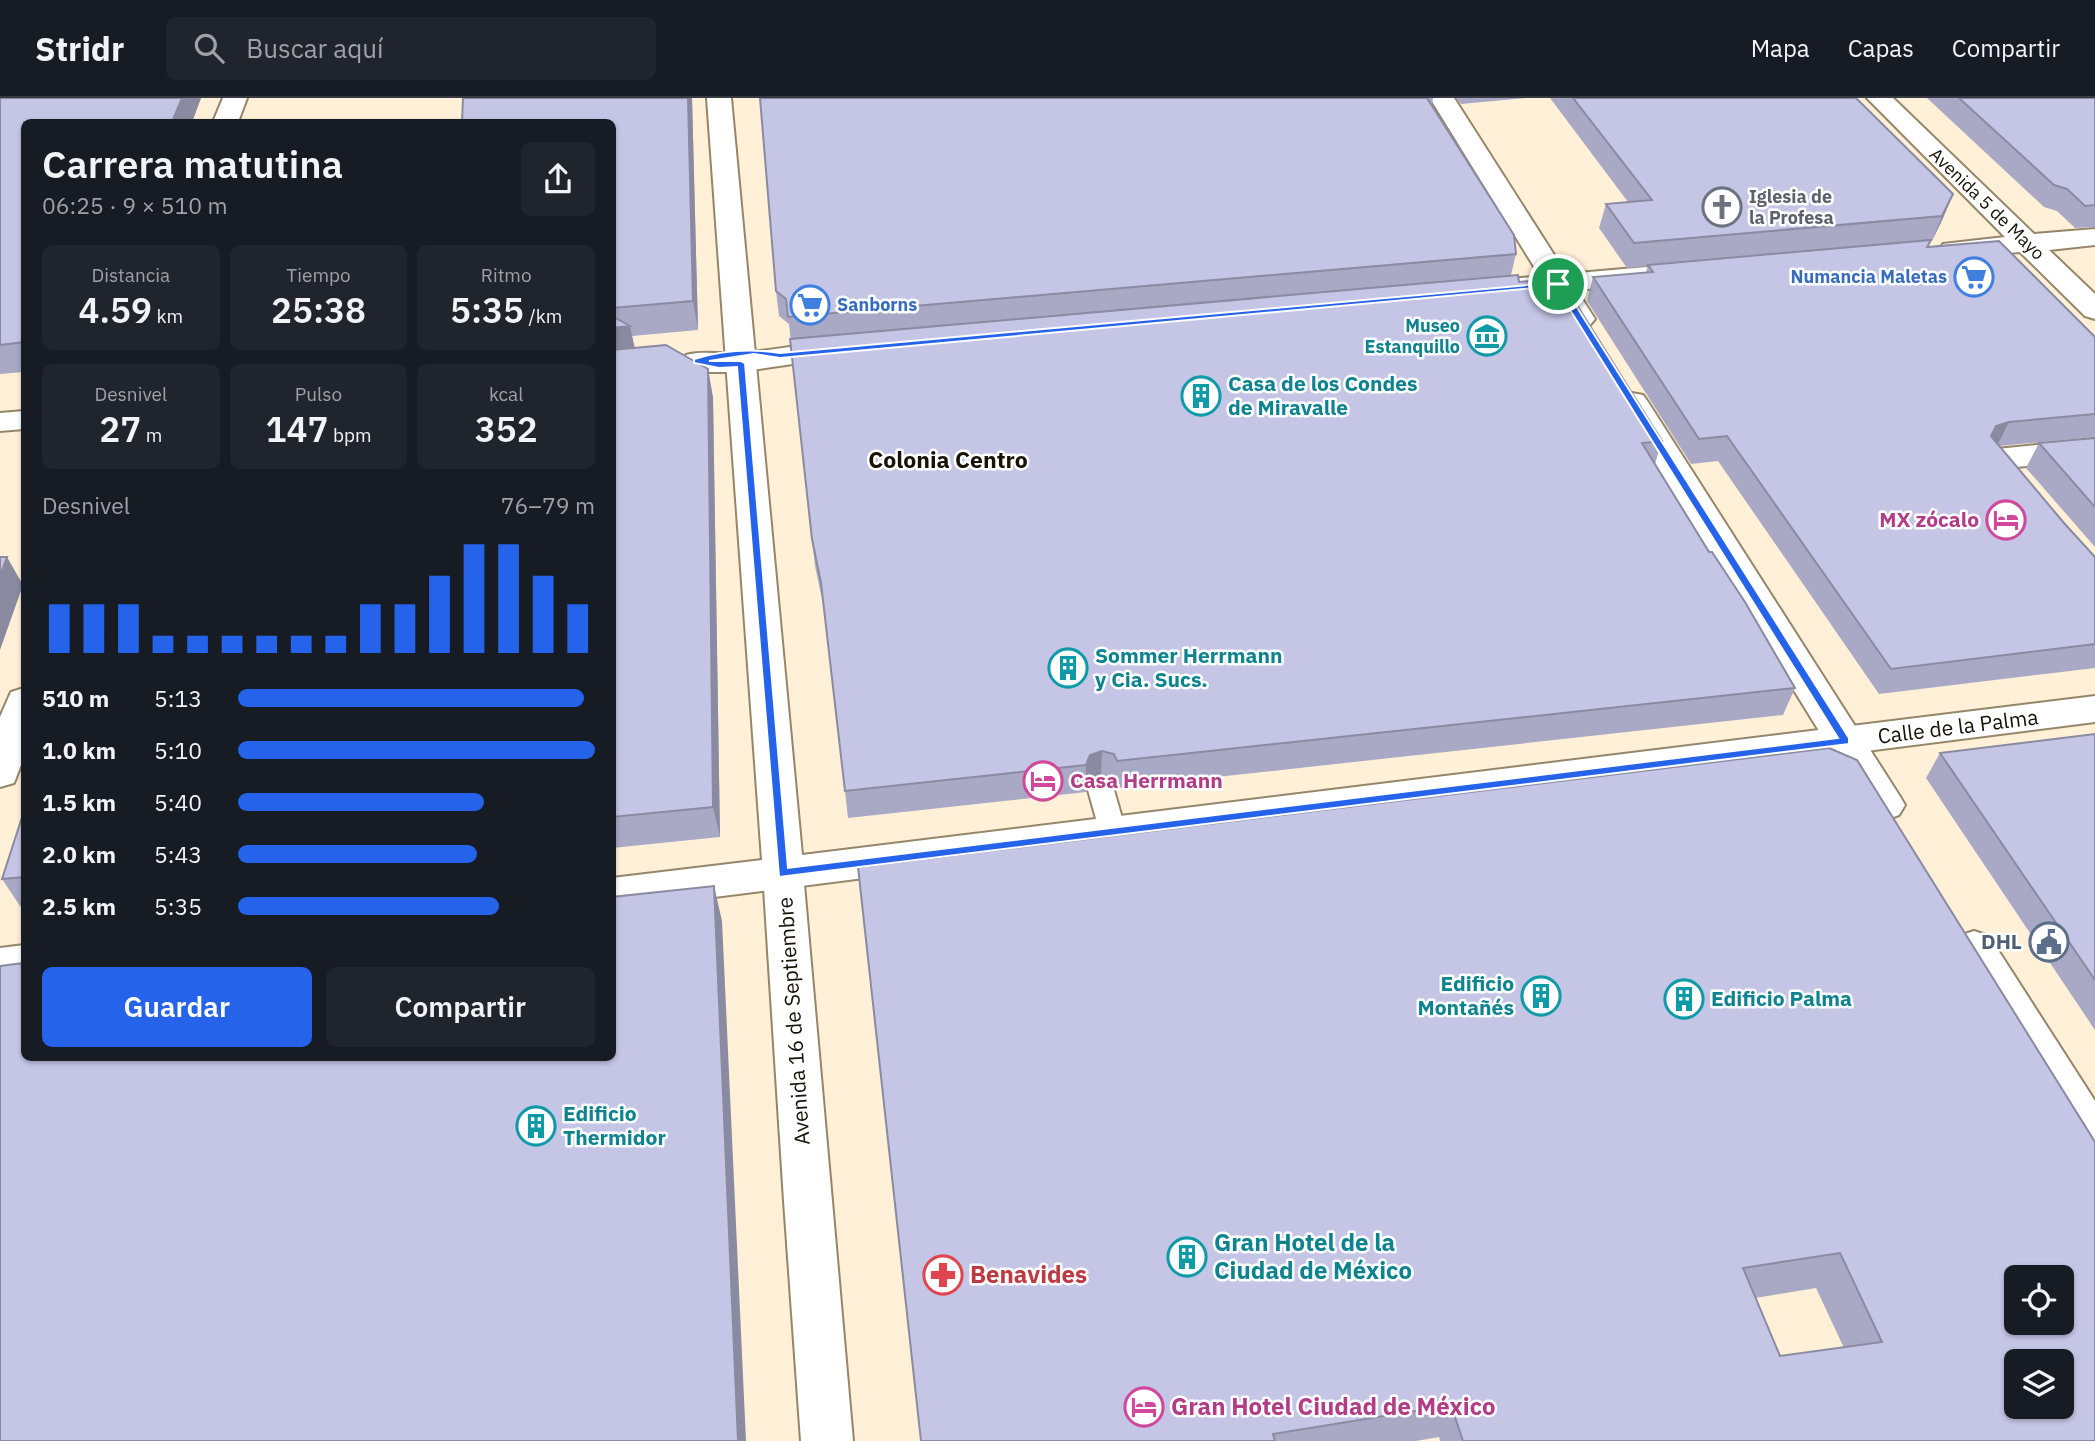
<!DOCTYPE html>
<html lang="es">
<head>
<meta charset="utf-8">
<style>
	body { margin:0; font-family:"IBM Plex Sans",sans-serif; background:#20242c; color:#f1f3f6; height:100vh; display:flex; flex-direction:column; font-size:26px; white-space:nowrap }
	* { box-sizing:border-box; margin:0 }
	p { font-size:23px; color:#9ea1a6 }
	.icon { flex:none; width:38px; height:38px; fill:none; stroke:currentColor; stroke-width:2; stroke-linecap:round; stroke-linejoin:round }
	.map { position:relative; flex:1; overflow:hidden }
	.side { position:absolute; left:21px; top:21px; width:595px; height:942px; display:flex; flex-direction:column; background:#171b24; border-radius:10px; box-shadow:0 2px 5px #0004 }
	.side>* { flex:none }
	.controls { position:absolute; left:2004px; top:1167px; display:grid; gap:14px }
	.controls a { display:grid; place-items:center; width:70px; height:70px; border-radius:10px; background:#171b24; box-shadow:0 2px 5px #0004; font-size:35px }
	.pin { position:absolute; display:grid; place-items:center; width:60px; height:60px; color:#fff; margin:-30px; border:4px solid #fff; border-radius:50%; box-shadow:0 2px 7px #0007 }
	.round { display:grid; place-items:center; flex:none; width:74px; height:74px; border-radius:10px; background:#20242c }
	.overview { display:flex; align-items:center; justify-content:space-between; height:119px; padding:0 21px }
	h1 { font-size:38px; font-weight:600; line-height:52px }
	.stats { display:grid; grid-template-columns:repeat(3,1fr); gap:10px; height:119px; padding:7px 21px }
	.stats div { display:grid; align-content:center; border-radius:10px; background:#20242c; text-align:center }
	.stats b { font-size:35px; font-weight:600 }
	.stats small { font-size:19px; font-weight:400 }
	.stats p { font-size:19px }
	.chart { height:196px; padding:14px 21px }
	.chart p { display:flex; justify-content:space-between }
	.chart svg { width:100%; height:126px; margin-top:7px; stroke:#2563eb; stroke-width:6 }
	.button { display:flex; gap:14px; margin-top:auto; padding:14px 21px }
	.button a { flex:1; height:80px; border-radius:10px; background:#2563eb; color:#fff; font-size:28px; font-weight:600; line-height:80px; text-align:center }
	.button a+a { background:#20242c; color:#f1f3f6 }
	ul { padding:0 21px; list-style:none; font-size:23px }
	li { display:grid; grid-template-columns:112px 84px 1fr; align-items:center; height:52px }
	li i { height:18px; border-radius:9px; background:#2563eb }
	header { display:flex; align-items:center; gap:42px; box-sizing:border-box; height:98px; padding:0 35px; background:#171b24; border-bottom:2px solid #363941 }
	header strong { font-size:33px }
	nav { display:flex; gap:38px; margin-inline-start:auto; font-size:24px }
	.search { width:490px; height:63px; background:#20242c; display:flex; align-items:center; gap:18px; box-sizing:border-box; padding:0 24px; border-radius:10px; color:#9ea1a6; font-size:26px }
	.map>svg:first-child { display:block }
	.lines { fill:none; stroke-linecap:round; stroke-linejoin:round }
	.service-casing { stroke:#968669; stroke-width:4 }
	.pedestrian-casing { stroke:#968669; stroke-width:4 }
	.minor-casing { stroke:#968669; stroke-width:4 }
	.tertiary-casing { stroke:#968669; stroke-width:4 }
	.service { fill:#fff; fill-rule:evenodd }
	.pedestrian { fill:#fff; fill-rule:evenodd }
	.minor { fill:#fff; fill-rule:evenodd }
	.tertiary { fill:#fff; fill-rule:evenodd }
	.wall { fill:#a9a9c6; fill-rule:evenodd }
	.shaded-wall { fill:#8a8aa1 }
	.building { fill:#c5c5e6; stroke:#8a8aa1; stroke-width:2; fill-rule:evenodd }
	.route { fill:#2563eb; stroke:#fff; stroke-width:2; fill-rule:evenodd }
	.labels { text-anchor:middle; stroke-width:5; stroke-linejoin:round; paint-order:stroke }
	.far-worship-label { font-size:18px; font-weight:bold; fill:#5b616d; stroke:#fff; text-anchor:start }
	.far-street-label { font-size:18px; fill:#171106; stroke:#fff }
	.far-shop-label { font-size:18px; font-weight:bold; fill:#366cbe; stroke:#fff; text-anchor:end }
	.far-culture-label { font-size:18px; font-weight:bold; fill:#0d838f; stroke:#fff; text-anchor:end }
	.culture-label { font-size:21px; font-weight:bold; fill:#0d838f; stroke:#fff; text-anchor:start }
	.hotel-label { font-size:21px; font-weight:bold; fill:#b23c85; stroke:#fff; text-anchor:end }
	.street-label { font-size:21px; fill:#171106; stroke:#fff }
	.service-label { font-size:21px; font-weight:bold; fill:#4e5e75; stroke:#fff; text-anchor:end }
	.neighbourhood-label { font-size:23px; font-weight:bold; fill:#171106; stroke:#fff }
	.near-culture-label { font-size:24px; font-weight:bold; fill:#0d838f; stroke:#fff; text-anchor:start }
	.near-health-label { font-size:24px; font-weight:bold; fill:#be3a42; stroke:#fff; text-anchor:start }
	.near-hotel-label { font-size:24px; font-weight:bold; fill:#b23c85; stroke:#fff; text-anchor:start }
</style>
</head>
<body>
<header>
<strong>Stridr</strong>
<div class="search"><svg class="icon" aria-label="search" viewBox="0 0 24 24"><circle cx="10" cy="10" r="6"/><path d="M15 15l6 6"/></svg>Buscar aquí</div>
<nav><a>Mapa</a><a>Capas</a><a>Compartir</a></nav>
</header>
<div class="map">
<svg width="2095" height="1343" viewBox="0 0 2095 1343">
	<rect width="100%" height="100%" fill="#fff0d7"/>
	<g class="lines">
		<g class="service-casing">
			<path id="service" d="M1102,682L1112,685L1126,734L1122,742L1112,745L1102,742L1088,692L1092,685Z"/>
		</g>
		<g class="pedestrian-casing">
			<path id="pedestrian" d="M1430,0H1454L1595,221L1590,227L1580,230L1570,227Z
				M1632,295L1643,297L1648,304L1899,697L1905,707L1899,717L1885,722L1871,717L1616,304L1621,297Z
				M783,759L797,764L803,775L832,1103L825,1118L808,1124L791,1118L784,1103L763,775L769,764Z
				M1974,833L1989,838L2095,1003V1063L2079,1057L1959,862L1953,850L1959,838Z"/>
		</g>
		<g class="minor-casing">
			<path id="minor" d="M223,0H247L238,24H213Z
				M707,0H731L802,757L2095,598V624L612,812V780L762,762Z
				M2095,341V361L1997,371L1986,368L1981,361L1986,354L1997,351Z
				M24,590V659L14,685L0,689V619L11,594Z
				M24,847V881L0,884V850Z
				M808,1082L825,1088L832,1103L853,1343H801L784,1103L791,1088Z"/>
		</g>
		<g class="tertiary-casing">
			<path id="tertiary" d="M1867,0H1893L2034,136L2095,131V147L2049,152L2095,196V221L2085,218L2020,154L1953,160L1943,158L1939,152L1943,146L2005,139Z
				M1646,169L1656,172L1660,178L1656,184L1510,199L1500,196L1496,190L1500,184L1510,181Z
				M844,242L855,245L859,251L855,257L738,274H708L686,269L682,263L686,257C704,252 722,257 741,255C775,252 809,245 844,242Z
				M24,313V331L0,333V315Z"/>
		</g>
		<use href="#service" class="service"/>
		<use href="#pedestrian" class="pedestrian"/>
		<use href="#minor" class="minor"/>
		<use href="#tertiary" class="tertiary"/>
	</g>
	<path class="wall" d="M0,0H201L192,24H24V274L0,276Z
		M463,0H692L698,232L632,238L635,250L708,271L713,300L720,739L612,750V24Z
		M760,0H1433L1432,8L1516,156L1511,177L1519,184L1662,343L1655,366L1795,590L1783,617L1116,690L1113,682L1101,679L1090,684L1086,694L848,720L824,510L815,468L812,441L789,226L779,218L776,193Z
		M1456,0H1526L1461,6Z
		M1550,0H1856L1953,96L1943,120L1932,143H1930L1928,149L2095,239V339L1999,348L2064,425L2095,459V570L1879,596L1718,363L1691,366L1587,203L1593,179L1646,174L1648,168L1627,170L1599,130L1606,106L1628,104Z
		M1927,0H2095V129L2075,130L2057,113L2044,109Z
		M2095,340V449L2026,370L2039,345Z
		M2095,636V932L1926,680L1940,655Z
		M1829,650L2095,1343H1440L1439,1339L1416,1343H921ZM1816,1190L1844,1250L1780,1258L1755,1200Z
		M24,713V810L22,811L2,781Z"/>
	<path class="shaded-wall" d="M182,0H201L192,24H172Z
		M688,0H692L698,232L693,203Z
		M1953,96L1943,120L1932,143L1942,118Z
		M630,228L636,257L612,260V230Z
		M708,271L713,300L720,739L713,709Z
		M2009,324L1997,348L1984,352L1996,328Z
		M7,459L23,487L0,552V478Z
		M1102,653L1101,679L1090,684L1086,694V667L1090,657Z
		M714,788L722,823L746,1343H738Z"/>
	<path class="building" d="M0,0H182L172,24H24V244L0,247Z
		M463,0H688L693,203L612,210V24H462Z
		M760,0H1427L1514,137L1516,156L788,219L786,201L776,193Z
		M1573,0H1856L1953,96L1942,118L1634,145L1606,106L1652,102Z
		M1959,0H2095V107L2085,108L2067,91L2054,87Z
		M1931,142L1927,149L1999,143L2095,239V316L2009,324L1996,328L1991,338L2064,425L2095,459V546L1891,571L1727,338L1699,341L1593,179L1653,174L1648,167Z
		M1518,177L1519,184L1560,180L1662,343L1642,345L1709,454H1712L1745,504L1795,590L1117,663L1114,656L1102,653L1090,657L1086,667L845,693L821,485L812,441L790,241Z
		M612,218L630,228L612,230Z
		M666,247L708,271L713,709L612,719V252Z
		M2095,340V409L2039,345Z
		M0,459H7L0,478Z
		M2095,636V882L1940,655Z
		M1829,650L1857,662L2095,1044V1343H1463L1451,1307L1273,1336L1275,1343H921L858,769ZM1840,1155L1882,1244L1780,1258L1743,1170ZM2016,1180H2062V1225H2016ZM2016,1264H2062V1309H2016Z
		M24,713V779L2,781Z
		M714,788L738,1343H0V868L24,865V959H612V799Z"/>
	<path class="route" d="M1561,184L1849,640V646L779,779L737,269L719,270L694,265V261C723,252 749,250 780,255ZM1555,188L1838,640L788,770L745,265L741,263H709L754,256L780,260Z"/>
	<defs>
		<g id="church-ring" transform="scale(2.0125)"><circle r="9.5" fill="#fff" stroke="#6b7280" stroke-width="1.5"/><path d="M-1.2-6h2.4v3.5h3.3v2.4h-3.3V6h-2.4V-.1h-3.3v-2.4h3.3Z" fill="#6b7280"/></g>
		<g id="supermarket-ring" transform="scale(2.0125)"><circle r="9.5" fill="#fff" stroke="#3f7fe0" stroke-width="1.5"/><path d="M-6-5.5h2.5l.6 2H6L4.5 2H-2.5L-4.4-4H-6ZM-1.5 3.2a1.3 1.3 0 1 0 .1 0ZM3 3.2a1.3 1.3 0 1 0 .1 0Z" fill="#3f7fe0"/></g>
		<g id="museum-ring" transform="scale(2.0125)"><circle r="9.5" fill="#fff" stroke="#0f9aa8" stroke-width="1.5"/><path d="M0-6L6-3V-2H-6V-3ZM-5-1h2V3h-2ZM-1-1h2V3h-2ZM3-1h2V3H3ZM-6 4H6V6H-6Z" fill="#0f9aa8"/></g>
		<g id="building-ring" transform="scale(2.0125)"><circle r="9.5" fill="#fff" stroke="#0f9aa8" stroke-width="1.5"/><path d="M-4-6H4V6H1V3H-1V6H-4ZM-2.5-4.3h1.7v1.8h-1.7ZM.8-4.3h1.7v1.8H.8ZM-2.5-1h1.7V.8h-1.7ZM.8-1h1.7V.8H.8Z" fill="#0f9aa8"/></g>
		<g id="hotel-ring" transform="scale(2.0125)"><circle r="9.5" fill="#fff" stroke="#d1479c" stroke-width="1.5"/><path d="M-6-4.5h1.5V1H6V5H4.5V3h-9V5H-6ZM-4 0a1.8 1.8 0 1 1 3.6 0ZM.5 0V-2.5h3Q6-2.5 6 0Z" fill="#d1479c"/></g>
		<g id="civic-ring" transform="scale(2.0125)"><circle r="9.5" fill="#fff" stroke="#5c6f8a" stroke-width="1.5"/><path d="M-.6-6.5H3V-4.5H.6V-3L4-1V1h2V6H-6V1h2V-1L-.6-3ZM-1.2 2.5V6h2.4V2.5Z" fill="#5c6f8a"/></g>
		<g id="pharmacy-ring" transform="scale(2.0125)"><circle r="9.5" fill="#fff" stroke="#e0444e" stroke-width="1.5"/><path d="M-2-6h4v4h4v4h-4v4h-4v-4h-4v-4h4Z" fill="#e0444e"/></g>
	</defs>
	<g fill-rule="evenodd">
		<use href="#church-ring" x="1722" y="109"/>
		<use href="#supermarket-ring" x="1974" y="179"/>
		<use href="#supermarket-ring" x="810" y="207"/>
		<use href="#museum-ring" x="1487" y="238"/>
		<use href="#building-ring" x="1201" y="298"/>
		<use href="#hotel-ring" x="2006" y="422"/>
		<use href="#building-ring" x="1068" y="570"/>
		<use href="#hotel-ring" x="1043" y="683"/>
		<use href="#civic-ring" x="2049" y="844"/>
		<use href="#building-ring" x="1541" y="898"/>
		<use href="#building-ring" x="1684" y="901"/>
		<use href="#building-ring" x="536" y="1028"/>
		<use href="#building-ring" x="1187" y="1159"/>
		<use href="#pharmacy-ring" x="943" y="1177"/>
		<use href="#hotel-ring" x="1144" y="1309"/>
	</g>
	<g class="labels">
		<g class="far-worship-label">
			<text x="1749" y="105">Iglesia de<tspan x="1749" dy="21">la Profesa</tspan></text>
		</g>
		<g class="far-street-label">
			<text transform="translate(1987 106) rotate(44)" y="6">Avenida 5 de Mayo</text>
		</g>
		<g class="far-shop-label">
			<text x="1947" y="185">Numancia Maletas</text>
			<text x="837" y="213" text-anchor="start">Sanborns</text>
		</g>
		<g class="far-culture-label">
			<text x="1460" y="234">Museo<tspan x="1460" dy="21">Estanquillo</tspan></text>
		</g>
		<g class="culture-label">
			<text x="1228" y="293">Casa de los Condes<tspan x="1228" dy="24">de Miravalle</tspan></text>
			<text x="1095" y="565">Sommer Herrmann<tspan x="1095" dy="24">y Cia. Sucs.</tspan></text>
			<text x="1514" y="893" text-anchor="end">Edificio<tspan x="1514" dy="24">Montañés</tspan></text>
			<text x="1711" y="908">Edificio Palma</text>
			<text x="563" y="1023">Edificio<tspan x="563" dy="24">Thermidor</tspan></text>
		</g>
		<g class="hotel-label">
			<text x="1979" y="429">MX zócalo</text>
			<text x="1070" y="690" text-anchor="start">Casa Herrmann</text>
		</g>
		<g class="street-label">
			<text transform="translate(1958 629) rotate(-7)" y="7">Calle de la Palma</text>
			<text transform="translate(794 923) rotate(-94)" y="7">Avenida 16 de Septiembre</text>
		</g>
		<g class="service-label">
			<text x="2022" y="851">DHL</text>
		</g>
		<g class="neighbourhood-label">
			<text x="948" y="370">Colonia Centro</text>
		</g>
		<g class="near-culture-label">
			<text x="1214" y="1153">Gran Hotel de la<tspan x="1214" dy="28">Ciudad de México</tspan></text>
		</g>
		<g class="near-health-label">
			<text x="970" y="1185">Benavides</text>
		</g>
		<g class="near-hotel-label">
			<text x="1171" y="1317">Gran Hotel Ciudad de México</text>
		</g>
	</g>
</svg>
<div class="controls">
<a><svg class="icon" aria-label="locate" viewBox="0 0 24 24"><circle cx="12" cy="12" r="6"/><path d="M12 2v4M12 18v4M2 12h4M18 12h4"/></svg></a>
<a><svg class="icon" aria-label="layers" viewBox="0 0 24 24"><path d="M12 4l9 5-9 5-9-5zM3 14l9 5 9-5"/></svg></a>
</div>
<div class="pin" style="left:1558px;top:186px;background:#1e9e55"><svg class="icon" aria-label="arrive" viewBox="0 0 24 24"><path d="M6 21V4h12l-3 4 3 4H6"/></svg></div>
<section class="side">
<div class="overview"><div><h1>Carrera matutina</h1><p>06:25 · 9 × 510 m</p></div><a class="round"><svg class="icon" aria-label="share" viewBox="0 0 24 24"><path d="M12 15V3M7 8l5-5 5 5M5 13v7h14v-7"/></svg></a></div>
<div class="stats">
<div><p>Distancia</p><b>4.59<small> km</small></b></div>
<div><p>Tiempo</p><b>25:38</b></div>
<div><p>Ritmo</p><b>5:35<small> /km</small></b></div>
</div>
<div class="stats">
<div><p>Desnivel</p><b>27<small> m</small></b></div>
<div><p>Pulso</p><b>147<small> bpm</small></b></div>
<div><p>kcal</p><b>352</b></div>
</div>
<div class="chart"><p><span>Desnivel</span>76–79 m</p>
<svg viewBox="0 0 160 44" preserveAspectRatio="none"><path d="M5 44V27M15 44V27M25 44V27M35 44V38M45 44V38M55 44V38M65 44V38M75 44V38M85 44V38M95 44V27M105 44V27M115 44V17M125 44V6M135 44V6M145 44V17M155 44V27"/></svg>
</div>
<ul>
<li><b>510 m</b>5:13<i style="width:97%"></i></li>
<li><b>1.0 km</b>5:10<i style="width:100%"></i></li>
<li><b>1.5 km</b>5:40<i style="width:69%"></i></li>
<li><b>2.0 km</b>5:43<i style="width:67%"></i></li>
<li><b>2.5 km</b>5:35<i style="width:73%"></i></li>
</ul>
<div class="button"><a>Guardar</a><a>Compartir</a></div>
</section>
</div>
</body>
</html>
